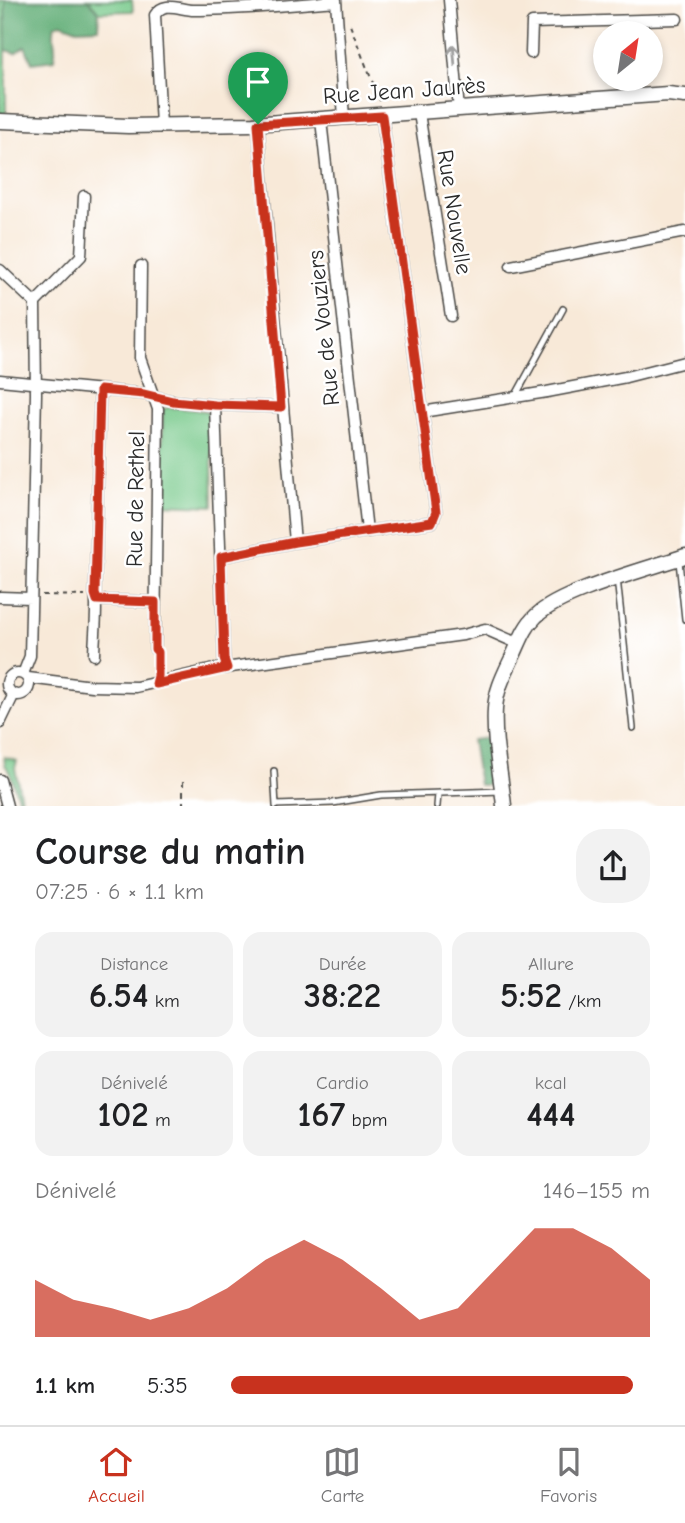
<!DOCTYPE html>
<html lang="fr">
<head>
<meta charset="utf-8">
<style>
	body { margin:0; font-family:"Comic Neue",sans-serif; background:#f2f2f2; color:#202124; height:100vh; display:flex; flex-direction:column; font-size:26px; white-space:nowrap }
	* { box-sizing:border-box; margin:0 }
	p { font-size:23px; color:#757577 }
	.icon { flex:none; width:38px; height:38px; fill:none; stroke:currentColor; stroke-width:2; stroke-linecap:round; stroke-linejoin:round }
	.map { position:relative; height:806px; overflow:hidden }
	.side { display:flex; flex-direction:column; background:#fff; flex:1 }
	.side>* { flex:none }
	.needle { width:46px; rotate:30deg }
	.buttons { position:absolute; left:593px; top:21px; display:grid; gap:14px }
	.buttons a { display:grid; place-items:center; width:70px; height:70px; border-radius:50%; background:#fff; box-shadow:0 4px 10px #0003; font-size:35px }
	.pin { position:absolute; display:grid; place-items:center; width:60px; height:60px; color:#fff; margin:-72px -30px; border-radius:50% 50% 50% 0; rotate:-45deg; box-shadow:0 0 7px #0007 }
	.pin .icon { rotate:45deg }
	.round { display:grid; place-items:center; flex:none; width:74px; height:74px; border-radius:28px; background:#f2f2f2 }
	.overview { display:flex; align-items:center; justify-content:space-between; height:119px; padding:0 35px }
	h1 { font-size:38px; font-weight:700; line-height:52px }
	.metrics { display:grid; grid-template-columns:repeat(3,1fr); gap:10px; height:119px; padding:7px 35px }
	.metrics div { display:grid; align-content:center; border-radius:18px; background:#f2f2f2; text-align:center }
	.metrics b { font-size:35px; font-weight:700 }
	.metrics small { font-size:19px; font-weight:400 }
	.metrics p { font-size:19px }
	.chart { height:196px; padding:14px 35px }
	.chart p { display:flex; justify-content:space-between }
	.chart svg { width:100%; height:126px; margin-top:7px; fill:#c8321e; opacity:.7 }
	ul { padding:0 35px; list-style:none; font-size:23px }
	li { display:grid; grid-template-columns:112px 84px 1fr; align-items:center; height:52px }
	li i { height:18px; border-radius:9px; background:#c8321e }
	.tabs { display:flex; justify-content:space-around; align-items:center; height:98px; border-top:2px solid #e0e0e0; background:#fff; font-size:19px; color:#757577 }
	.tabs a { display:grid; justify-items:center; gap:4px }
	.tabs .current { color:#c8321e }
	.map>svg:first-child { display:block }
	.green { fill:#77c98a; stroke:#517a5a; stroke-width:2 }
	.forest { fill:#61ad76; stroke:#466c50; stroke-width:2 }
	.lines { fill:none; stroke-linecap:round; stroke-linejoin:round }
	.service-casing { stroke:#4a4845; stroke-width:8 }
	.minor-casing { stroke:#4a4845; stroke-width:13 }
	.tertiary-casing { stroke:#4a4845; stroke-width:17 }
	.path { stroke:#4a4845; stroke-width:2; stroke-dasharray:5 5; stroke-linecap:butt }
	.service { stroke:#fff; stroke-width:5 }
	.minor { stroke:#fff; stroke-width:10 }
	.tertiary { stroke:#fff; stroke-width:14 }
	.oneway { stroke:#a0a0a0 }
	.route-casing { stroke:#fff; stroke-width:14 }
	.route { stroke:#c8321e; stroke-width:9 }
	.labels { text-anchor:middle; stroke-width:5; stroke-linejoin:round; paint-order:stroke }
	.street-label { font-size:23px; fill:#2b2b2b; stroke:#fff }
</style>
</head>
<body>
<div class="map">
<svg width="685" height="806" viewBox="0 0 685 806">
	<rect width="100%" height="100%" fill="#fff"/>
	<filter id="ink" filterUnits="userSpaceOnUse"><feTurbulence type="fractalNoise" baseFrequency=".0143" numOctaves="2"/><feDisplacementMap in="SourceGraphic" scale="14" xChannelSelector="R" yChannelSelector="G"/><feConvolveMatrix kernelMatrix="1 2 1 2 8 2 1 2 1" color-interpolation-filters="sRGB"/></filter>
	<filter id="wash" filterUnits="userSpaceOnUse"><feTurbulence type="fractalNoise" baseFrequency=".00686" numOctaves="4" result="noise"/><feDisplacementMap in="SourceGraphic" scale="28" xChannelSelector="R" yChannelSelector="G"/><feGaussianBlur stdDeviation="1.57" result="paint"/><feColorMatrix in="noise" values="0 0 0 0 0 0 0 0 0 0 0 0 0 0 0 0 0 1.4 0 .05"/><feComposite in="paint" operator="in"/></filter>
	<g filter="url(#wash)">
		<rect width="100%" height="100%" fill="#f8e9d8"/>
		<path class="green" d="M0,0L6,1V114H0Z
			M88,0H132L133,11L99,12Z
			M168,407L206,411L211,417L213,506L161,504L163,409Z
			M4,757L17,761L15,768L22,805C14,794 13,773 5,765Z"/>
		<path class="forest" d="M5,0H88L99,12L98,28L77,29L61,23L55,25C51,39 58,47 54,60L32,63L25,46L15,53L6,50Z
			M487,738L493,777L487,785H479L472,740Z"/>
	</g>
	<g filter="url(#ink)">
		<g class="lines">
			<g class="service-casing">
				<path id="service" d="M516,395L563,309
					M679,561L685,619
					M617,578L633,728
					M274,771L276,806
					M276,805L333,803L381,795L502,791
					M437,806L438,794"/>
			</g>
			<g class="minor-casing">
				<path id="minor" d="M336,0L344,118
					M449,0L459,110
					M531,53L532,23L677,19
					M419,113L451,316
					M321,120L367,531
					M258,124L295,542
					M161,125L155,15C164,0 180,10 194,10C241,10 290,5 336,1
					M141,266L140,358L158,409L155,649
					M511,266L685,232
					M0,270L35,303
					M35,303L81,256L84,196
					M0,380L144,394L173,401L215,405L281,407
					M215,405L224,659L227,668
					M422,412L547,392L626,377L685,362
					M221,557L295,542L432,522L436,512L382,116
					M0,597L31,598
					M97,600L155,602
					M94,655C94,642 98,603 95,594L100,390
					M7 684a11 11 0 1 1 22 0a11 11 0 1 1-22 0Z
					M23,674L30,656L36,394L35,303
					M28,678L92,686L136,687L210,670L463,635L485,629L519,644
					M0,723L14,694
					M0,780L7,806"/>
			</g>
			<g class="tertiary-casing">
				<path id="tertiary" d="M0,121L128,126L253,124L612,98L668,94L685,96
					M504,806C501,774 493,741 495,709C496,690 504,675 512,658C519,644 524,627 536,616C562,591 648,569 685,556"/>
			</g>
			<path class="path" d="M350,25L380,101
				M42,595L85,596
				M158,659V671
				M183,806V777"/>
			<use href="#service" class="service"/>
			<use href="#minor" class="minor"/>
			<use href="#tertiary" class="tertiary"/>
		</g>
		<defs><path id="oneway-shaft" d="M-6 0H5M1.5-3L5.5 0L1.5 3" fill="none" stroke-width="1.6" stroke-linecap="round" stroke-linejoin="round" transform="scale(1.75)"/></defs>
		<use class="oneway" href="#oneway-shaft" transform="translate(454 55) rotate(-95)"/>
	</g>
	<g class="lines" filter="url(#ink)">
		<g class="route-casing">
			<path id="route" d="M382,116L436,512L432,522L295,542L221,557L224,659L227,668L156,684L158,676V652L155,649V602L97,600L95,594L100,390L144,394L173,401L215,405L281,407L258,124Z"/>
		</g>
		<use href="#route" class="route"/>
	</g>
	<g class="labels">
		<g class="street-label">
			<text transform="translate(404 90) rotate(-4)" y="8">Rue Jean Jaurès</text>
			<text transform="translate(455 212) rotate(81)" y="8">Rue Nouvelle</text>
			<text transform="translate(323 328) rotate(-96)" y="8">Rue de Vouziers</text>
			<text transform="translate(135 499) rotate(-89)" y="8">Rue de Rethel</text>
		</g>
	</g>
</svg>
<div class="buttons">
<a><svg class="needle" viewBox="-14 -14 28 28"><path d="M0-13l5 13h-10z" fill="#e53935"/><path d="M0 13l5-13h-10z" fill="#757577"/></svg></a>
</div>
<div class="pin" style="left:258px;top:124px;background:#1e9e55"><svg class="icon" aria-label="arrive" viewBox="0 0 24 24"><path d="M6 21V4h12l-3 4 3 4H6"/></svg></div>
</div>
<section class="side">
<div class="overview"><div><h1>Course du matin</h1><p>07:25 · 6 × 1.1 km</p></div><a class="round"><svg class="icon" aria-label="share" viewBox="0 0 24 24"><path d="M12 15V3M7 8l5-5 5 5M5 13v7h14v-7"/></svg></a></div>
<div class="metrics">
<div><p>Distance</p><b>6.54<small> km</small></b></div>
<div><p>Durée</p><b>38:22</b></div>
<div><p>Allure</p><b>5:52<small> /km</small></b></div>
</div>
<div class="metrics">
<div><p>Dénivelé</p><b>102<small> m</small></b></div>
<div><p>Cardio</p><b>167<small> bpm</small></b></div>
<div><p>kcal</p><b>444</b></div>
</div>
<div class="chart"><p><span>Dénivelé</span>146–155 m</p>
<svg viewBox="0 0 160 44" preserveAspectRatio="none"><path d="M0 44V24L10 31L20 34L30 38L40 34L50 27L60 17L70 10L80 17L90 27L100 38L110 34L120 20L130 6L140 6L150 13L160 24V44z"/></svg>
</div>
<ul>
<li><b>1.1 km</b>5:35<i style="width:96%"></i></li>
</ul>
</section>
<nav class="tabs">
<a class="current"><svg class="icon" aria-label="home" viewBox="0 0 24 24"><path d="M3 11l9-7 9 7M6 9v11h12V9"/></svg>Accueil</a>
<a><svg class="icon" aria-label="map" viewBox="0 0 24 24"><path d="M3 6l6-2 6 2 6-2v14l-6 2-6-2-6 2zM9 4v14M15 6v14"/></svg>Carte</a>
<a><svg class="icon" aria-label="saved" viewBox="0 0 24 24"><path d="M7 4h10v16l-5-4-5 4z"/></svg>Favoris</a>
</nav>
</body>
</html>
